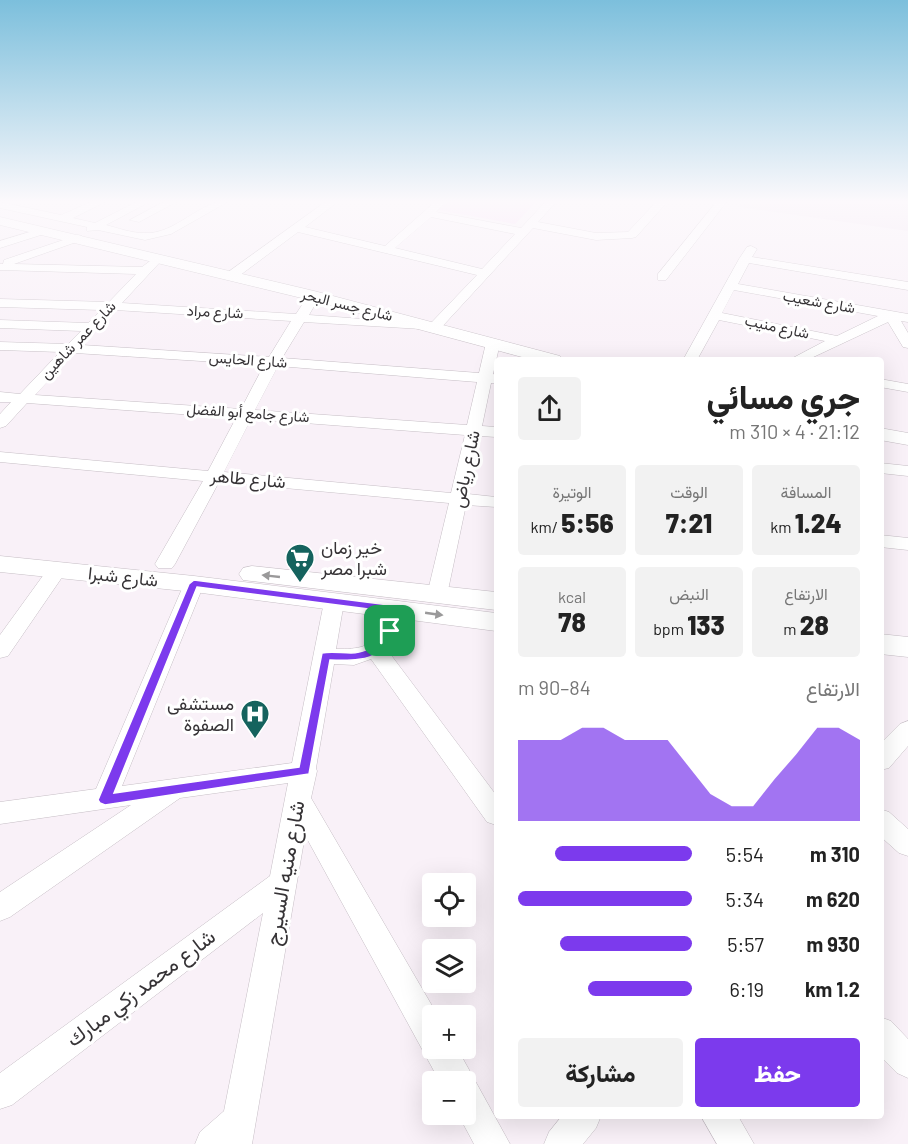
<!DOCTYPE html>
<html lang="ar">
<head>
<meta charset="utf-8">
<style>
	body { margin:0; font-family:Barlow,Vazirmatn,sans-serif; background:#f2f2f2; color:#222; direction:rtl; height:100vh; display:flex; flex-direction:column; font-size:22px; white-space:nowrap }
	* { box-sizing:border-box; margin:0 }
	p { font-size:20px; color:#767676 }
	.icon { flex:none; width:33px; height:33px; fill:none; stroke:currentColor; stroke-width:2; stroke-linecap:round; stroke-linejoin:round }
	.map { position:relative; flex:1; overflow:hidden; direction:ltr }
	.side { position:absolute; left:494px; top:357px; width:390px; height:762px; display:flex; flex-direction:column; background:#fff; border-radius:6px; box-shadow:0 6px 24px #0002; direction:rtl }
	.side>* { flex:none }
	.buttons { position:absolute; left:422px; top:873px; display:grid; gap:12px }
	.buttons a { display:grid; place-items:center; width:54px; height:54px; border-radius:6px; background:#fff; box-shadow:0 6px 24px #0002; font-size:30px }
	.pin { position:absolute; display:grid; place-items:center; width:51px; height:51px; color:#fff; margin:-26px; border-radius:12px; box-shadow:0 3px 9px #0006 }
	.round { display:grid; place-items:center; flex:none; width:63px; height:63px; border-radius:6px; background:#f2f2f2 }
	.headline { display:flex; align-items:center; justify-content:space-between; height:102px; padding:0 24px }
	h1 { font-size:33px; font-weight:800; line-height:45px }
	.metrics { display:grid; grid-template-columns:repeat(3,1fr); gap:9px; height:102px; padding:6px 24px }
	.metrics div { display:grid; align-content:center; border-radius:6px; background:#f2f2f2; text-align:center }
	.metrics b { font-size:26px; font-weight:800 }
	.metrics small { font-size:16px; font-weight:400 }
	.metrics p { font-size:16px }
	.chart { height:168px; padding:12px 24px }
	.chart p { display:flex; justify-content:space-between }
	.chart svg { width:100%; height:108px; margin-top:6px; fill:#7c3aed; opacity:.7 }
	.cta { display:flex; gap:12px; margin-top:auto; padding:12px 24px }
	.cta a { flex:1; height:69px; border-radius:6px; background:#7c3aed; color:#fff; font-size:24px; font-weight:800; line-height:69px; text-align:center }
	.cta a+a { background:#f2f2f2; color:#222 }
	ul { padding:0 24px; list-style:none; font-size:20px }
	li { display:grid; grid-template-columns:96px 72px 1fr; align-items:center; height:45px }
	li i { height:15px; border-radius:8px; background:#7c3aed }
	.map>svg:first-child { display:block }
	.built { fill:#f1e3f0 }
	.green { fill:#f9d8f6 }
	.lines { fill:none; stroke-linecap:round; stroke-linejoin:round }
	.minor-casing { stroke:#c6bec5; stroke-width:1 }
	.major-casing { stroke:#c6bec5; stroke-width:1 }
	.minor { fill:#fff; fill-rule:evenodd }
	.major { fill:#fff; fill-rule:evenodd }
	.oneway { fill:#9a999a }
	.route { fill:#7c3aed; stroke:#fff; stroke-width:1.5; fill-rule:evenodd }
	.labels { text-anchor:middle; stroke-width:6; stroke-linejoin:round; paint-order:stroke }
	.far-street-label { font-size:15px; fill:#363336; stroke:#fff }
	.street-label { font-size:18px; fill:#363336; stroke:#fff }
	.poi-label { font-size:18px; fill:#363336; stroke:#fff; text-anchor:start }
	.near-street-label { font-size:21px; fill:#363336; stroke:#fff }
</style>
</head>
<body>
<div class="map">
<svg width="908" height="1144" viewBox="0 0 908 1144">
	<rect width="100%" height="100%" fill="#f9f1f8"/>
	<path class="built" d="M743,200H908V231L739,207Z"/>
	<path class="green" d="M450,200H538L515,224L438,210Z"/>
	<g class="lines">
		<g class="minor-casing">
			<path id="minor" d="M95,200H109L73,218L95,223L140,200H153L106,225C118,228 131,233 144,233C176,235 199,200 231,200L171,234L145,240L98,230L87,231V227L0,208V202L61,215Z
				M167,200H180L139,222L130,220Z
				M328,200H340L305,227L385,246L437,200H448L436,212L521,228L547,200H558L538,222L596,233L628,232L658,200H669L636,237L632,238L596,240L533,228L439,330L304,322L282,358L479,373L486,343L493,339L500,343L493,374L496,375V383H491L482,426L496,427V437L480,436L468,494L496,497V507L466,505L447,595L444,600L437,602L430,600L427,595L449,503L219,482L175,564L172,568H158L155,564L203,481L0,462V452L208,471L236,418L27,403L6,426L0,428V414L11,402H0V392L20,394L60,352L0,350V342L68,344L81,331L0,328V320L88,323L101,310L0,307V299L109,302L136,274L0,270V264H3L4,260L78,235L82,236V240L14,264L142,267L158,255L162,256V260L122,303L296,314L310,293L314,292L320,296L309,315L430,324L477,275L298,232L235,279H227V273ZM431,217L515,234L482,269L395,248ZM115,310L291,321L269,357L82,345ZM75,353L264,365L241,409L35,395ZM278,366L477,382L467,425L255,410ZM251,419L465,435L451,493L224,472Z
				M718,200H728L666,280H658V274Z
				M43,228L48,231L47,233L0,248V241Z
				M751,246L757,249L752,257L908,282V290L749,263L738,284L908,314V322L901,321L908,333V348L903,347L888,322L807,360H789L825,341L719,320L697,360H683L739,259L747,247ZM734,290L878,316L837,336L722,313Z
				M880,379L908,384V392L880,387Z
				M880,463L908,466V476L880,473Z
				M880,535L908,538V550L880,547Z
				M57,564L64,566L67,570L8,656L0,658V635L50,566Z
				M194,578L201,580L204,584L122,786L292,763L324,602L327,597L334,595L341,597L344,602L336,649C384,650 370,635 390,604L397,602L404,604L407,609L399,636L388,651L496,795V825L487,822L371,659L354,665L334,664L316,768L317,771L311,798L438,1016H432V1048H457L510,1144H474L458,1114H465V1082H440L305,835L252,1144H195L200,1132L224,1111L263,913L12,1105L0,1109V1073L270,876L288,783L180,798L10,917L0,921V892L131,805L0,824V802L96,789L184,584L187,580Z
				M908,721V746L889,768L880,770V744L900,724Z
				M880,809L889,812L908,829V856L899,853L880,836Z
				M880,1017L891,1021L908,1039V1078L897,1073L880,1056Z
				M562,1116H601L596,1128L583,1144H544L549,1132Z
				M701,1116H738L754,1144H717Z"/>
		</g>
		<g class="major-casing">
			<path id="major" d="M0,217L314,291L560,356L563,360H533L310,300L0,225Z
				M880,428L908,433V445L880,440Z
				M0,556L194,576L496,613V631L194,592L0,572Z
				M252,566L496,592V610L243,580L239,574L243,568Z
				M880,634L908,637V657L880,654Z"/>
		</g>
		<use href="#minor" class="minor"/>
		<use href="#major" class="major"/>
	</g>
	<defs><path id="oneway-solid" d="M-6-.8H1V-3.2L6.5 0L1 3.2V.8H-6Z" transform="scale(1.5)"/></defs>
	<g class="oneway">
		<use href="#oneway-solid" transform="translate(271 576) rotate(-174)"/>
		<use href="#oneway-solid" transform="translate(434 614) rotate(8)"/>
	</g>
	<linearGradient id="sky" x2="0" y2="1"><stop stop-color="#7cbfdc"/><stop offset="0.56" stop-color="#fcf9fc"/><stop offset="1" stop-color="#fcf9fc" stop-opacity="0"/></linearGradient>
	<rect width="908" height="360" fill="url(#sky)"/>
	<path class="route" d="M194,580L397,606L402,609C388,655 377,662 330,660L309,774L105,805L100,803L98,800L189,584ZM197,587L391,612C384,633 376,653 351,653C341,653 331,651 322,653L299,767L114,793Z"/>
	<defs>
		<g id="supermarket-pin" transform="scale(1.5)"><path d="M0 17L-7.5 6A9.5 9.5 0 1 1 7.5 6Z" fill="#15635e" stroke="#fff"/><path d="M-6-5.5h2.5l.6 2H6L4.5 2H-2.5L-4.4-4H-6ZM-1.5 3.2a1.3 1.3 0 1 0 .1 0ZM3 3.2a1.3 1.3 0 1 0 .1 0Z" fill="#fff"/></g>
		<g id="hospital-pin" transform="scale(1.5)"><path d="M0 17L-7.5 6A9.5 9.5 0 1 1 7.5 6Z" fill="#15635e" stroke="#fff"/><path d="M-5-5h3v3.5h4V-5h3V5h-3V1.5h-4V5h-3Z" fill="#fff"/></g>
	</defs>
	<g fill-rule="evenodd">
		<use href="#supermarket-pin" x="300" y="558"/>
		<use href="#hospital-pin" x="255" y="714"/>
	</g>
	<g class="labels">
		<g class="far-street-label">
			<text transform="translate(819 302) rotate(10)" y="5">شارع شعيب</text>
			<text transform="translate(347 305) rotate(14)" y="5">شارع جسر البحر</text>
			<text transform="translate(215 312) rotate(3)" y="5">شارع مراد</text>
			<text transform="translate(777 327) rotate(12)" y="5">شارع منيب</text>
			<text transform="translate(78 340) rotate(-46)" y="5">شارع عمر شاهين</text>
			<text transform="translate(248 360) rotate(4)" y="5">شارع الحايس</text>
			<text transform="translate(248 413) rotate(4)" y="5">شارع جامع أبو الفضل</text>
		</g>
		<g class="street-label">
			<text transform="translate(466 469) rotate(-78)" y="6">شارع رياض</text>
			<text transform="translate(248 479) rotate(5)" y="6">شارع طاهر</text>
			<text transform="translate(123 577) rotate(6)" y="6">شارع شبرا</text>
		</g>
		<g class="poi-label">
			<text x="321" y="554">خير زمان<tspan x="321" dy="21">شبرا مصر</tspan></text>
			<text x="234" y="710" text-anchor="end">مستشفى<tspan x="234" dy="21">الصفوة</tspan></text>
		</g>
		<g class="near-street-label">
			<text transform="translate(285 873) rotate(-80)" y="7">شارع منيه السيرج</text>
			<text transform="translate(141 988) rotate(-37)" y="7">شارع محمد زكي مبارك</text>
		</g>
	</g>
</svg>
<div class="buttons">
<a><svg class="icon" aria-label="locate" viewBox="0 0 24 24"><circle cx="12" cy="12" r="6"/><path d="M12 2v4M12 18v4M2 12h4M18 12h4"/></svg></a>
<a><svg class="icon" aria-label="layers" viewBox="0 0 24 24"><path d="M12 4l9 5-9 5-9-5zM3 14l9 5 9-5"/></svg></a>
<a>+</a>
<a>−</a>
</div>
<div class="pin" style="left:390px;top:631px;background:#1e9e55"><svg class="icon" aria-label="arrive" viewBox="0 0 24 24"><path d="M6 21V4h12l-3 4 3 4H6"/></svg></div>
<section class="side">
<div class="headline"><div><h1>جري مسائي</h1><p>21:12 · 4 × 310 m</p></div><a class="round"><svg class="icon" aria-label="share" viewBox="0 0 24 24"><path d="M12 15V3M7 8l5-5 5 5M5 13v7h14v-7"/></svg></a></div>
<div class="metrics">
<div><p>المسافة</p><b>1.24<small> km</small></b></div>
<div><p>الوقت</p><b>7:21</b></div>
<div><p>الوتيرة</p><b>5:56<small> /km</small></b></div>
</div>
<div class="metrics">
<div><p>الارتفاع</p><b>28<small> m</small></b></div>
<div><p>النبض</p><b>133<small> bpm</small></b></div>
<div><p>kcal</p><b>78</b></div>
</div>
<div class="chart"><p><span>الارتفاع</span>84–90 m</p>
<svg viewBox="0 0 160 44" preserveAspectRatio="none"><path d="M0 44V11L10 11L20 11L30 6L40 6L50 11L60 11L70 11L80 22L90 33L100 38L110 38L120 27L130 17L140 6L150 6L160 11V44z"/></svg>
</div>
<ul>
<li><b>310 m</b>5:54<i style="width:79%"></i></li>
<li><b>620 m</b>5:34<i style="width:100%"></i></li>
<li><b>930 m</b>5:57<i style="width:76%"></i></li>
<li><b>1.2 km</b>6:19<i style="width:60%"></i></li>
</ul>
<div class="cta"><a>حفظ</a><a>مشاركة</a></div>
</section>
</div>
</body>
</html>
